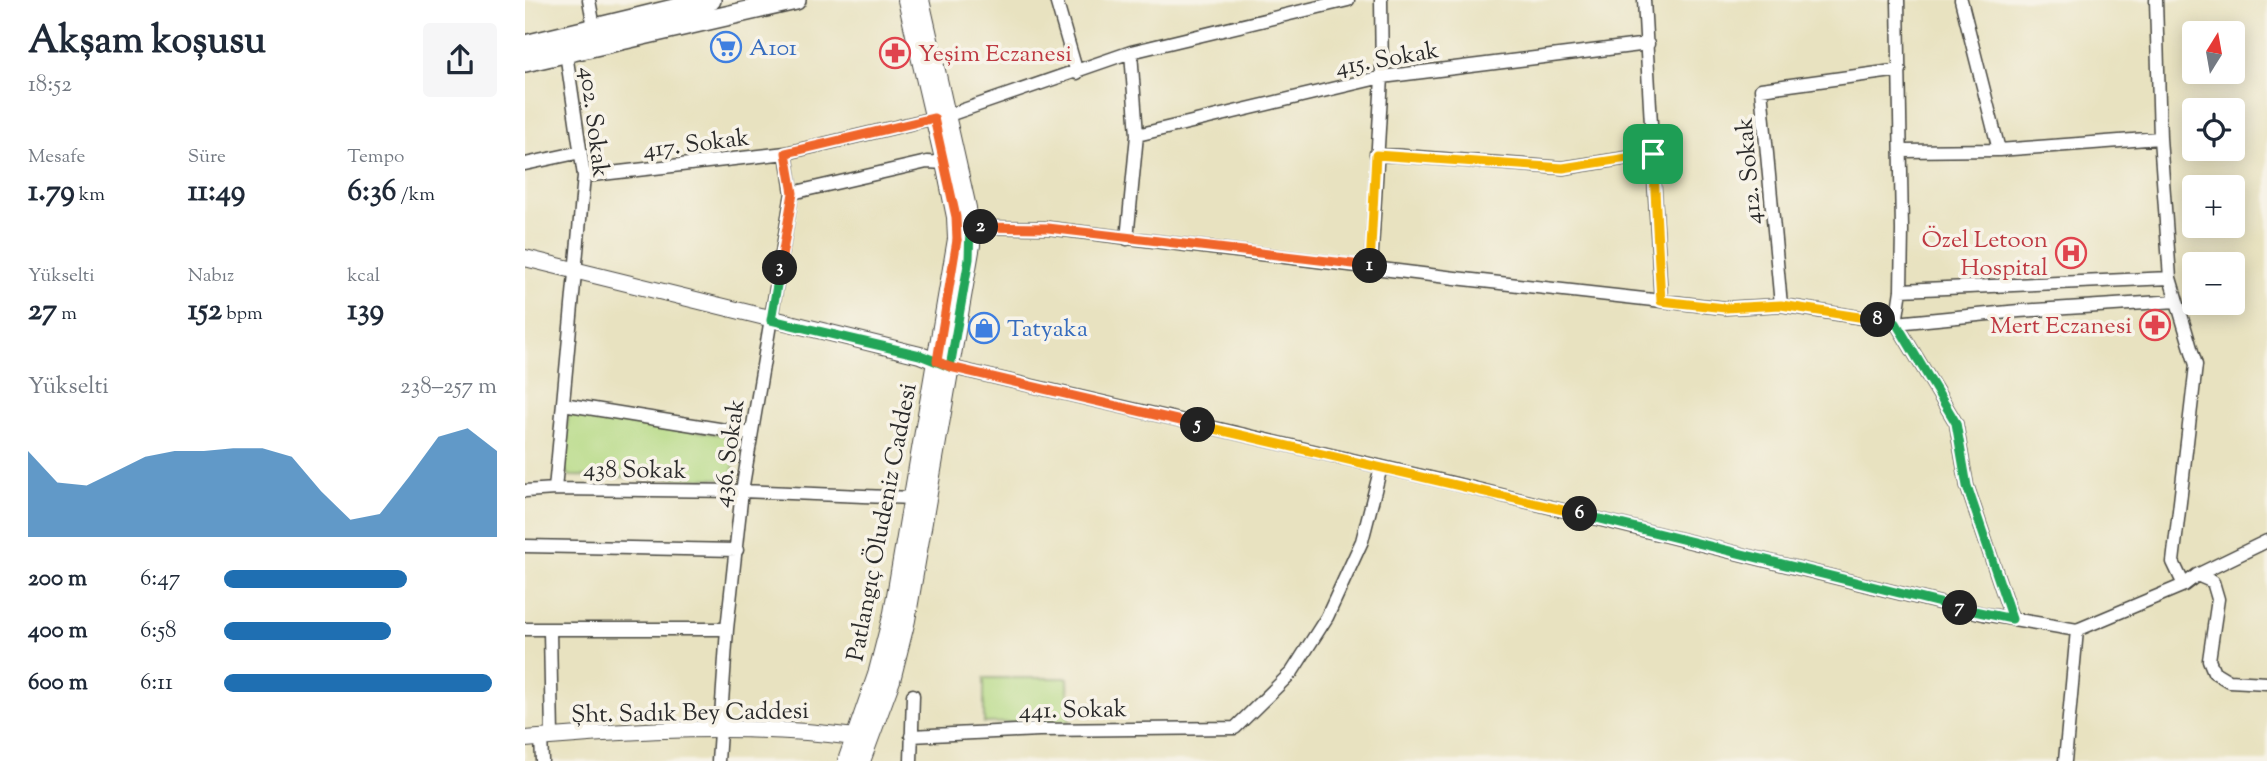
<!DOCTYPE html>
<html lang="tr">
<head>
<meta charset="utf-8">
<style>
	body { margin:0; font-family:"Sorts Mill Goudy",serif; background:#f6f6f7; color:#1f2937; height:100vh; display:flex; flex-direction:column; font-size:26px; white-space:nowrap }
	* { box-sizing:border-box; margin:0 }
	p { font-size:23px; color:#747a83 }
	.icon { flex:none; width:38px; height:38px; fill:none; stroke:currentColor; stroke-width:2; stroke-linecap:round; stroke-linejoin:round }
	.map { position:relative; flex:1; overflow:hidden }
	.drawer { display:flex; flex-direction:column; background:#fff; width:525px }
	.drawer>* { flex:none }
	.needle { width:46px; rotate:11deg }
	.tools { position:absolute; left:1657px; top:21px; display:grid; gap:14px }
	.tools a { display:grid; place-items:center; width:63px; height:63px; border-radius:7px; background:#fff; box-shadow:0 4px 18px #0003; font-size:35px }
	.pin { position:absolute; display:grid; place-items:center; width:60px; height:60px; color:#fff; margin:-30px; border-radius:14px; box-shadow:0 4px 10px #0006 }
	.km { position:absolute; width:35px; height:35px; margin:-18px; border-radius:50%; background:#222; color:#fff; font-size:19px; line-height:35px; text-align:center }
	.round { display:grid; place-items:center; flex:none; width:74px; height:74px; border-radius:7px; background:#f6f6f7 }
	.head { display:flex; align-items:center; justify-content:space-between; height:119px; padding:0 28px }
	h1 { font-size:38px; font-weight:800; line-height:52px }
	.metrics { display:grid; grid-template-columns:repeat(3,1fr); gap:10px; height:119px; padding:7px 28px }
	.metrics div { display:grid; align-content:center }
	.metrics b { font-size:30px; font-weight:800 }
	.metrics small { font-size:19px; font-weight:400 }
	.metrics p { font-size:19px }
	.chart { height:196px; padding:14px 28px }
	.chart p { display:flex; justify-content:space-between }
	.chart svg { width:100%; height:126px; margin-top:7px; fill:#1f6fb2; opacity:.7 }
	ul { padding:0 28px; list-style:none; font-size:23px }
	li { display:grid; grid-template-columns:112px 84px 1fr; align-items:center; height:52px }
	li i { height:18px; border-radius:9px; background:#1f6fb2 }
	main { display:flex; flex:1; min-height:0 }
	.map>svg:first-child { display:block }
	.green { fill:#b4d982; stroke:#708256; stroke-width:2 }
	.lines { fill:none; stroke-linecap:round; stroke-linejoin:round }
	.minor-casing { stroke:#474641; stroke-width:15 }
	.tertiary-casing { stroke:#474641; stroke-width:18 }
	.secondary-casing { stroke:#474641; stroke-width:20 }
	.primary-casing { stroke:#474641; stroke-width:22 }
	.minor { stroke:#fff; stroke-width:12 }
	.tertiary { stroke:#fff; stroke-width:16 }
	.secondary { stroke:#fff; stroke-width:18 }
	.primary { stroke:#fff; stroke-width:19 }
	.split-1-casing { stroke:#fff; stroke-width:14 }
	.split-2-casing { stroke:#fff; stroke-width:14 }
	.split-3-casing { stroke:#fff; stroke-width:14 }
	.split-4-casing { stroke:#fff; stroke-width:14 }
	.split-5-casing { stroke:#fff; stroke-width:14 }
	.split-6-casing { stroke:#fff; stroke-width:14 }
	.split-7-casing { stroke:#fff; stroke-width:14 }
	.split-8-casing { stroke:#fff; stroke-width:14 }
	.split-9-casing { stroke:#fff; stroke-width:14 }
	.split-1 { stroke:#f5b400; stroke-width:9 }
	.split-2 { stroke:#f0652b; stroke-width:9 }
	.split-3 { stroke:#22a559; stroke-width:9 }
	.split-4 { stroke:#f0652b; stroke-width:9 }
	.split-5 { stroke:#f0652b; stroke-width:9 }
	.split-6 { stroke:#f5b400; stroke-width:9 }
	.split-7 { stroke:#22a559; stroke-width:9 }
	.split-8 { stroke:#22a559; stroke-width:9 }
	.split-9 { stroke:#f5b400; stroke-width:9 }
	.labels { text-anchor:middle; stroke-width:7; stroke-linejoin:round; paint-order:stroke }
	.shop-label { font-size:24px; fill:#366cbe; stroke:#f7f3e8; text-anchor:start }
	.health-label { font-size:24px; fill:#be3a42; stroke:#f7f3e8; text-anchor:end }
	.street-label { font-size:24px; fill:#2b2b2b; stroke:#f7f3e8 }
</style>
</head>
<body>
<main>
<section class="drawer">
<div class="head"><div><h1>Akşam koşusu</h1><p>18:52</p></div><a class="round"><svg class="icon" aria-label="share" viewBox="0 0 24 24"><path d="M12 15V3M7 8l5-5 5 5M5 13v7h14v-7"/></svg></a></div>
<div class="metrics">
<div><p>Mesafe</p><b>1.79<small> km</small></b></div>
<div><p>Süre</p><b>11:49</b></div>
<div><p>Tempo</p><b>6:36<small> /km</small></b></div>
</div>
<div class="metrics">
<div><p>Yükselti</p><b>27<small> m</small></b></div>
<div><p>Nabız</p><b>152<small> bpm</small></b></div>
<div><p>kcal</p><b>139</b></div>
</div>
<div class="chart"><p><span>Yükselti</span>238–257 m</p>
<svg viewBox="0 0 160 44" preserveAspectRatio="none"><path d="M0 44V14L10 25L20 26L30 21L40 16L50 14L60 14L70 13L80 13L90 16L100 28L110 38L120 36L130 23L140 9L150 6L160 14V44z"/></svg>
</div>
<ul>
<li><b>200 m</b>6:47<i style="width:67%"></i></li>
<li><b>400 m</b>6:58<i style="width:61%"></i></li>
<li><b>600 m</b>6:11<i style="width:98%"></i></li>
</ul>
</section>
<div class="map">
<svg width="1742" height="761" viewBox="0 0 1742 761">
	<rect width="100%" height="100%" fill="#f7f3e8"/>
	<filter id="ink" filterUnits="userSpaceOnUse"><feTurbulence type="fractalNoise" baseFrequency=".0143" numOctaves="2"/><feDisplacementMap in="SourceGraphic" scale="14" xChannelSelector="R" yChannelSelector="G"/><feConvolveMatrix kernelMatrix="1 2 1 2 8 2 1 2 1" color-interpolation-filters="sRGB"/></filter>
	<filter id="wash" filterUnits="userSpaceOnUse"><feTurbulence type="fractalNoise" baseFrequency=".00686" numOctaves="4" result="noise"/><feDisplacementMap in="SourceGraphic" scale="28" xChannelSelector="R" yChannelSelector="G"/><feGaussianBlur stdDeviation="1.57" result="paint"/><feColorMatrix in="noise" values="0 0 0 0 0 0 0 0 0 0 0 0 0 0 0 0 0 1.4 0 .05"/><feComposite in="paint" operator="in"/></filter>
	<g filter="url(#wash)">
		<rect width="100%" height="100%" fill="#e8e2c0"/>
		<path class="green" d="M43,414L208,436L211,443L208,473L201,479L45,476L39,470Z
			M459,678H543L544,722L459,723Z"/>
	</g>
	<g filter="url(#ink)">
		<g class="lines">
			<g class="minor-casing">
				<path id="minor" d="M64,0L69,27
					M531,0L552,73
					M1119,0L1136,301
					M1373,0L1377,230L1376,290L1371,323L1431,423L1442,486L1487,619
					M1436,0L1474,150
					M1631,0L1635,138L1645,278L1671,365L1648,562L1659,585
					M421,116L606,52L823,0
					M612,135L857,77L1123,44
					M1377,151L1474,150L1635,138
					M851,154L1038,168L1128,154
					M0,164L56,152
					M59,176L261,153L409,118
					M267,193L402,162L420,163
					M445,227L523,228L930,278L1200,308L1256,305L1371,323L1494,311L1652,301
					M602,239L612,135L606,52
					M846,267L857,77L856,0
					M1376,290L1645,278
					M1256,305L1236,89L1375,70
					M425,367L931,484L1459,614L1552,630
					M38,404L225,434
					M30,489L59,176L41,53
					M0,491L30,489L217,491L387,498
					M0,546L212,550
					M1672,575L1688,582L1693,599L1684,660L1689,672L1704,681L1742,683
					M0,629H202
					M1552,630L1659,585L1672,575L1742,541
					M25,631L27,737
					M386,736L514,730L710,728L767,672L802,617L837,541L856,467
					M16,737L17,761
					M193,761L202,629L217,491L267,193L261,153
					M386,761L388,695
					M1540,761L1552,630"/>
			</g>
			<g class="tertiary-casing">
				<path id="tertiary" d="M0,258L395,355L423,366
					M0,739C109,730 221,723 330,737"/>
			</g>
			<g class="secondary-casing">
				<path id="secondary" d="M322,761L352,675L368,613L432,239L431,217L420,163L382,0
					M336,761L366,680L381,620L446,245L442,208L395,0"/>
			</g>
			<g class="primary-casing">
				<path id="primary" d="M0,45L186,0
					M0,62L271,0"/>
			</g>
			<use href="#minor" class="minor"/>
			<use href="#tertiary" class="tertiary"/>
			<use href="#secondary" class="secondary"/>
			<use href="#primary" class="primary"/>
		</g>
	</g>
	<g class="lines" filter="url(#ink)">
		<g class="split-1-casing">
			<path id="split-1" d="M845,266L851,155L1038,168L1128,154"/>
		</g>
		<g class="split-2-casing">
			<path id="split-2" d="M456,227L523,228L845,266"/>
		</g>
		<g class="split-3-casing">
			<path id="split-3" d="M255,268L246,320L395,355L425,367L444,259L445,227H456"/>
		</g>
		<g class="split-4-casing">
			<path id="split-4" d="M255,268L268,193L261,153L409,118L431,217L432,240"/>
		</g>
		<g class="split-5-casing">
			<path id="split-5" d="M432,240L412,361L425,367L673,425"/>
		</g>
		<g class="split-6-casing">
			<path id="split-6" d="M673,425L1055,514"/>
		</g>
		<g class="split-7-casing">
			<path id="split-7" d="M1055,514L1435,608"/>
		</g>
		<g class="split-8-casing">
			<path id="split-8" d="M1353,320L1371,323L1431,423L1442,486L1487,619L1435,608"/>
		</g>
		<g class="split-9-casing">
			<path id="split-9" d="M1128,154L1136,301L1200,308L1256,305L1353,320"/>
		</g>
		<use href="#split-1" class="split-1"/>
		<use href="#split-2" class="split-2"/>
		<use href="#split-3" class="split-3"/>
		<use href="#split-4" class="split-4"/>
		<use href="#split-5" class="split-5"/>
		<use href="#split-6" class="split-6"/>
		<use href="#split-7" class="split-7"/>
		<use href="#split-8" class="split-8"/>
		<use href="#split-9" class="split-9"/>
	</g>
	<defs>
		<g id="supermarket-ring" transform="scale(1.575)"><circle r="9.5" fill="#f7f3e8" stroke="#3f7fe0" stroke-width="1.5"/><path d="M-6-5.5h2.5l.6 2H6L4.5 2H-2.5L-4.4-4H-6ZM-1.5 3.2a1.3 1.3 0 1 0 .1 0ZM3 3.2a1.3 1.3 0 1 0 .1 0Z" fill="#3f7fe0"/></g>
		<g id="pharmacy-ring" transform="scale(1.575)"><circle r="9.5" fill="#f7f3e8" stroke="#e0444e" stroke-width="1.5"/><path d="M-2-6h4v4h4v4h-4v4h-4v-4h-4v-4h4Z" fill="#e0444e"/></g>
		<g id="hospital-ring" transform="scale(1.575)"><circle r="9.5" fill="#f7f3e8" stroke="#e0444e" stroke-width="1.5"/><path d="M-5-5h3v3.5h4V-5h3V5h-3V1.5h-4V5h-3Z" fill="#e0444e"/></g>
		<g id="shop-ring" transform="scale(1.575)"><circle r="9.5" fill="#f7f3e8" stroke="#3f7fe0" stroke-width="1.5"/><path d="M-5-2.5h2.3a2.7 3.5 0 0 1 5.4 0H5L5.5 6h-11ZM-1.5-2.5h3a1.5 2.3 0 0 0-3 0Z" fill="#3f7fe0"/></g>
	</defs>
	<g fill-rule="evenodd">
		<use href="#supermarket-ring" x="201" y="47"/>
		<use href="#pharmacy-ring" x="370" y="53"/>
		<use href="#hospital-ring" x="1546" y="253"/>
		<use href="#pharmacy-ring" x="1630" y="325"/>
		<use href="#shop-ring" x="459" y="328"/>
	</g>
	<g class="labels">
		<g class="shop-label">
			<text x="224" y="55">A101</text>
			<text x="482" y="336">Tatyaka</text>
		</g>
		<g class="health-label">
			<text x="393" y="61" text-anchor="start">Yeşim Eczanesi</text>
			<text x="1523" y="247">Özel Letoon<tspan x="1523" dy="28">Hospital</tspan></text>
			<text x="1607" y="333">Mert Eczanesi</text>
		</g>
		<g class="street-label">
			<text transform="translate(862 58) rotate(-10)" y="8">415. Sokak</text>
			<text transform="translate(70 122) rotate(83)" y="8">402. Sokak</text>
			<text transform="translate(171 143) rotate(-7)" y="8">417. Sokak</text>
			<text transform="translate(1223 171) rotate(-95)" y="8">412. Sokak</text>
			<text transform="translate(203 453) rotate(-82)" y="8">436. Sokak</text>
			<text transform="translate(110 469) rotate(1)" y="8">438 Sokak</text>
			<text transform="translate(356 522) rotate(-79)" y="8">Patlangıç Öludeniz Caddesi</text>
			<text transform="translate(548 709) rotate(-1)" y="8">441. Sokak</text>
			<text transform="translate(165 712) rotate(-1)" y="8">Şht. Sadık Bey Caddesi</text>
		</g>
	</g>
</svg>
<div class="tools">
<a><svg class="needle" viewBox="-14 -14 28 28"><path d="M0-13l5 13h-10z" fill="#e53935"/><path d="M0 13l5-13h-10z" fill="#747a83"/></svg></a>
<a><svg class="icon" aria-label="locate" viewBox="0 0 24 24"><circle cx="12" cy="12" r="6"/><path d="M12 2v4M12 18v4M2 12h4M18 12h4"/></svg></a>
<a>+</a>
<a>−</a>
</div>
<div class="pin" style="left:1128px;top:154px;background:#1e9e55"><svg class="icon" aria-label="arrive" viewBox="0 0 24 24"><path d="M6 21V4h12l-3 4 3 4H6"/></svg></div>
<b class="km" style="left:845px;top:266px">1</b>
<b class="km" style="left:456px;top:227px">2</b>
<b class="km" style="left:255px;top:268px">3</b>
<b class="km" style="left:673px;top:425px">5</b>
<b class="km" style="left:1055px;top:514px">6</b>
<b class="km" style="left:1435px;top:608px">7</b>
<b class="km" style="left:1353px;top:320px">8</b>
</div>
</main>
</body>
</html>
